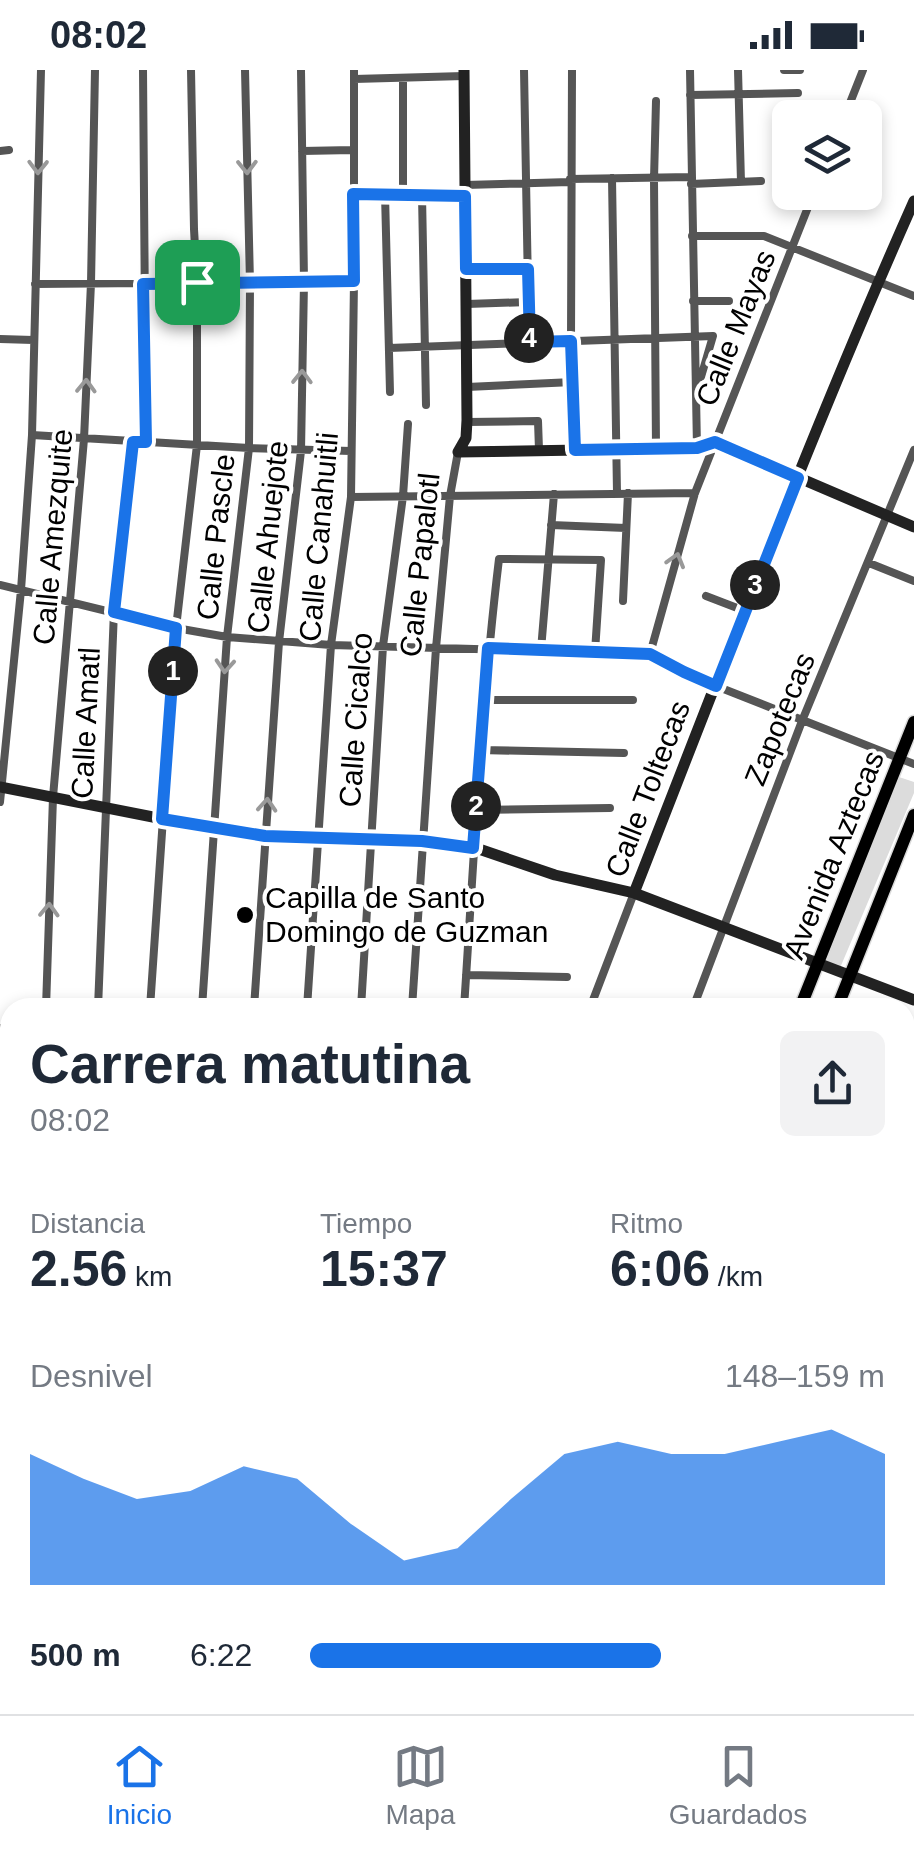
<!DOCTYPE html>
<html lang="es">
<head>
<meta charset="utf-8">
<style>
	body { margin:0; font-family:Arial,sans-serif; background:#f2f2f3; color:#1f2937; height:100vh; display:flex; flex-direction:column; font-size:38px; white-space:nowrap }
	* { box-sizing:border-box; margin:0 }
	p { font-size:32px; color:#747a83 }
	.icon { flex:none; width:55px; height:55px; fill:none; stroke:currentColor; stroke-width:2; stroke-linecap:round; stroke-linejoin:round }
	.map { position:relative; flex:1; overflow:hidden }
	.details { position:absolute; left:0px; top:928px; width:915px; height:718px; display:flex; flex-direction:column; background:#fff; border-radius:30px 30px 0 0; box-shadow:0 5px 15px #0003 }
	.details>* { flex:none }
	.fabs { position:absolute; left:772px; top:30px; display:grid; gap:20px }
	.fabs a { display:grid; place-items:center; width:110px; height:110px; border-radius:15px; background:#fff; box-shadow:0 5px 15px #0003; font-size:50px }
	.pin { position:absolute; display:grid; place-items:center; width:85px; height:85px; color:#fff; margin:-42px; border-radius:20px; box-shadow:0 5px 15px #0006 }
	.km { position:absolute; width:50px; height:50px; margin:-25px; border-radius:50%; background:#222; color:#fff; font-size:28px; line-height:50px; text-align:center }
	.round { display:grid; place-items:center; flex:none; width:105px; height:105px; border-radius:15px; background:#f2f2f3 }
	.overview { display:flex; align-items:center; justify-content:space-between; height:170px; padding:0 30px }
	h1 { font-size:55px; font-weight:800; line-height:75px }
	.metrics { display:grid; grid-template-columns:repeat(3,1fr); gap:15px; height:170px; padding:10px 30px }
	.metrics div { display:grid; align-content:center }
	.metrics b { font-size:50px; font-weight:800 }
	.metrics small { font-size:28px; font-weight:400 }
	.metrics p { font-size:28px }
	.chart { height:280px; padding:20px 30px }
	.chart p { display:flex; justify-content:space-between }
	.chart svg { width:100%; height:180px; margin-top:10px; fill:#1a73e8; opacity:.7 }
	ul { padding:0 30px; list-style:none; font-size:32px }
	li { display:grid; grid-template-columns:160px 120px 1fr; align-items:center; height:75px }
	li i { height:25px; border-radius:12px; background:#1a73e8 }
	.status { display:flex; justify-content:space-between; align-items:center; height:70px; padding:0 50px; background:#fff; direction:ltr }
	.status svg { height:28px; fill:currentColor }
	.tab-bar { display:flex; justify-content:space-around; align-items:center; height:140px; border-top:2px solid #e0e1e3; background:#fff; font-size:28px; color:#747a83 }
	.tab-bar a { display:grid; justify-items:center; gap:5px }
	.tab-bar .selected { color:#1a73e8 }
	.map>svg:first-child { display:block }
	.green { fill:#dcdcdc }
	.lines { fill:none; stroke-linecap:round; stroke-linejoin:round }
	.primary-casing { stroke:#dbdbdb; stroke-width:15 }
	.street { stroke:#555; stroke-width:8 }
	.secondary { stroke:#222; stroke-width:11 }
	.primary { stroke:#000; stroke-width:12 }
	.oneway { stroke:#999 }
	.route-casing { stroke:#fff; stroke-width:20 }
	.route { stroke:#1a73e8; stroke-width:12 }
	.poi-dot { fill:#000; stroke:#fff; stroke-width:4 }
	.labels { text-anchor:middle; stroke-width:8; stroke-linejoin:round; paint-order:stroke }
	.street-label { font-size:30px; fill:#000; stroke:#fff }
	.poi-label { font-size:30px; fill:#000; stroke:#fff; text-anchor:start }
</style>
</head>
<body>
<div class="status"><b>08:02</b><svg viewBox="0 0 49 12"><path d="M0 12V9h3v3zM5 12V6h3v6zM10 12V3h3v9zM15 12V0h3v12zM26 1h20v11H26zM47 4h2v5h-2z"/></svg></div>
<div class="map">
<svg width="914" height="1644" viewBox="0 0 914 1644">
	<rect width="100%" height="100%" fill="#fff"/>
	<path class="green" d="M899,707L914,712V723L840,898L823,895Z
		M0,1517L3,1519L10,1539V1635H64L69,1644H39L34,1636L37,1644H0Z"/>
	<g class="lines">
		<g class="primary-casing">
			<path id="primary" d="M800,938L914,652
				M837,938L914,745
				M513,1644L516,1635
				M550,1644L554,1635"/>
		</g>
		<path class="street" d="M143,0L146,372
			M524,0L529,272
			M572,0L571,271L575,379
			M690,0L697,378
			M738,0L741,112
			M784,0H800
			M354,9L464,6
			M690,25L798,23
			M844,48L863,0
			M0,81L9,80
			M302,81L353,80
			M612,108L617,423
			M570,109L691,107
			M691,114L761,111
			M465,115L570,112
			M353,123L465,126
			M385,124L390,322
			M403,125V8
			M422,125L426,335
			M692,166H764L914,226
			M466,199H528
			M35,214L354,211
			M693,231H729
			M467,234L528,232
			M0,269L33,270
			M389,278L713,266L701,307L696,309
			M467,317L573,312
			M467,352L538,351L539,380
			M32,365L249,378L351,381
			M656,378L654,109L656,31
			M351,427L695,423
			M551,455L626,458
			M869,493L914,511
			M0,515L176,558L227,567L331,575L650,584L684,602L716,616L914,694
			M706,526L745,541
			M623,531L628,423
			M541,580L554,424
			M650,584L695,423L814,122
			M485,630H633
			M480,680L624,683
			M0,732L21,520L32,365L41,0
			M475,740L610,738
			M466,905L567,907
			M46,938L53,727L84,369L91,213L95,0
			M98,938L114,541L133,372
			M150,938L176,558L197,375V213L194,159L191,0
			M202,938L227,567L249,378L250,213L245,0
			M254,938L279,572L301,381L304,212L301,0
			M307,938L331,575L351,427L354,211V0
			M361,938L383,576L403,426L408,354
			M412,938L436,578L450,426L458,382
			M464,938C474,788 481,638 499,489L601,490L595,582
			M590,938L634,823
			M693,938L802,651L914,380
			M0,958L10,959
			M905,1043L914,1020
			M905,1179L914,1183
			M0,1225H10
			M905,1293L914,1271
			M905,1412L914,1415
			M0,1441H10
			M0,1452L10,1471
			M905,1548L914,1525
			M82,1635V1644
			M130,1635L132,1644
			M178,1635L179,1644
			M223,1635L225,1644
			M268,1635L269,1640
			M827,1635L849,1644
			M406,1644L410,1635
			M660,1644L664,1635
			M763,1644L767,1635
			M867,1644L871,1635"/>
		<path class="secondary" d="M458,382L697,378L715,372L914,457
			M458,382L466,368L467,350L464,0
			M0,717L163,749L265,766L370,768L454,774L473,777L555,805L634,823L914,930
			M634,823C725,591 813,358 914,131"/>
		<use href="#primary" class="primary"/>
	</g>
	<defs><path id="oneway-chevron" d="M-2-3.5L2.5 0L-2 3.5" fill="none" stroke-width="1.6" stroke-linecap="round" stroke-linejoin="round" transform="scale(2.5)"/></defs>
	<g class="oneway">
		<use href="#oneway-chevron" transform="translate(38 97) rotate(91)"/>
		<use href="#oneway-chevron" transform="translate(247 97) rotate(89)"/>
		<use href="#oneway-chevron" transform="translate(302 307) rotate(-89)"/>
		<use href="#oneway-chevron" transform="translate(86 316) rotate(-88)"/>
		<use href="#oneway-chevron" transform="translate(676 490) rotate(-74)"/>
		<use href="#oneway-chevron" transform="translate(225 596) rotate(94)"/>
		<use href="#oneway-chevron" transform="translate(267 735) rotate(-86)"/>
		<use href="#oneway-chevron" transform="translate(49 840) rotate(-88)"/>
	</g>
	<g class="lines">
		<g class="route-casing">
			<path id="route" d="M353,124L465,126L466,199H528L530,272L571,271L575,380L697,378L715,372L798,408L716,616L684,602L650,584L488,578L473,778L422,771L265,766L162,749L176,558L114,542L133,372H146L143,214L354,211Z"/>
		</g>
		<use href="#route" class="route"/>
	</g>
	<circle class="poi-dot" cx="245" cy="845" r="10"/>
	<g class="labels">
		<g class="street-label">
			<text transform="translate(736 258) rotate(-68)" y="10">Calle Mayas</text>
			<text transform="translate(53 467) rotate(-85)" y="10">Calle Amezquite</text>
			<text transform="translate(216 467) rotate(-84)" y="10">Calle Pascle</text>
			<text transform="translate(268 467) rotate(-84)" y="10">Calle Ahuejote</text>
			<text transform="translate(319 467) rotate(-85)" y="10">Calle Canahuitli</text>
			<text transform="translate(420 495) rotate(-84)" y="10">Calle Papalotl</text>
			<text transform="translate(780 649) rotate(-68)" y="10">Zapotecas</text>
			<text transform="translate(356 650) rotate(-86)" y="10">Calle Cicalco</text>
			<text transform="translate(86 653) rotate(-87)" y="10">Calle Amatl</text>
			<text transform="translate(648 719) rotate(-69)" y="10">Calle Toltecas</text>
			<text transform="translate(834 785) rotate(-68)" y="10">Avenida Aztecas</text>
		</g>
		<g class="poi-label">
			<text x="265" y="838">Capilla de Santo<tspan x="265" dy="34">Domingo de Guzman</tspan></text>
		</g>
	</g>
</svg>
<div class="fabs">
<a><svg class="icon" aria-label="layers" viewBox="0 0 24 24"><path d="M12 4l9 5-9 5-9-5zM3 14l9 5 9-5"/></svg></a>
</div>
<div class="pin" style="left:197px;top:212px;background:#1e9e55"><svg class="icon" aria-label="arrive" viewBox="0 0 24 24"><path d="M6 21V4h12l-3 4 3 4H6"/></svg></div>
<b class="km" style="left:173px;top:601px">1</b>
<b class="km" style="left:476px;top:736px">2</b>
<b class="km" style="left:755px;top:515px">3</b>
<b class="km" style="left:529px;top:268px">4</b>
<section class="details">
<div class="overview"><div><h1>Carrera matutina</h1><p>08:02</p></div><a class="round"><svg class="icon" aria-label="share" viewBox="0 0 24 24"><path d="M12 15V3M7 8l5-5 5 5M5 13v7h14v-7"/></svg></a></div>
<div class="metrics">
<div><p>Distancia</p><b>2.56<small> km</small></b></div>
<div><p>Tiempo</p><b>15:37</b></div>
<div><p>Ritmo</p><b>6:06<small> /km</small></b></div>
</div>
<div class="chart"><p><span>Desnivel</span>148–159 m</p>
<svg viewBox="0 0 160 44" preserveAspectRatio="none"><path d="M0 44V12L10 18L20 23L30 21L40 15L50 18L60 29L70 38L80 35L90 23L100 12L110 9L120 12L130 12L140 9L150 6L160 12V44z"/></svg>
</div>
<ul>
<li><b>500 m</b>6:22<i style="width:61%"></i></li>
</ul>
</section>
</div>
<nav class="tab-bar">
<a class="selected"><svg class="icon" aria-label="home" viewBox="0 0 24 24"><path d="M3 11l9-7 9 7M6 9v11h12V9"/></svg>Inicio</a>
<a><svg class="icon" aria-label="map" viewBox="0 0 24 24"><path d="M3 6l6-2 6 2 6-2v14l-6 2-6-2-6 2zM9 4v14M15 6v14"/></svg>Mapa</a>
<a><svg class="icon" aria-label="saved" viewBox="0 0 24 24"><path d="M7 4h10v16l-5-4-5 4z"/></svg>Guardados</a>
</nav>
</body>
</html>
